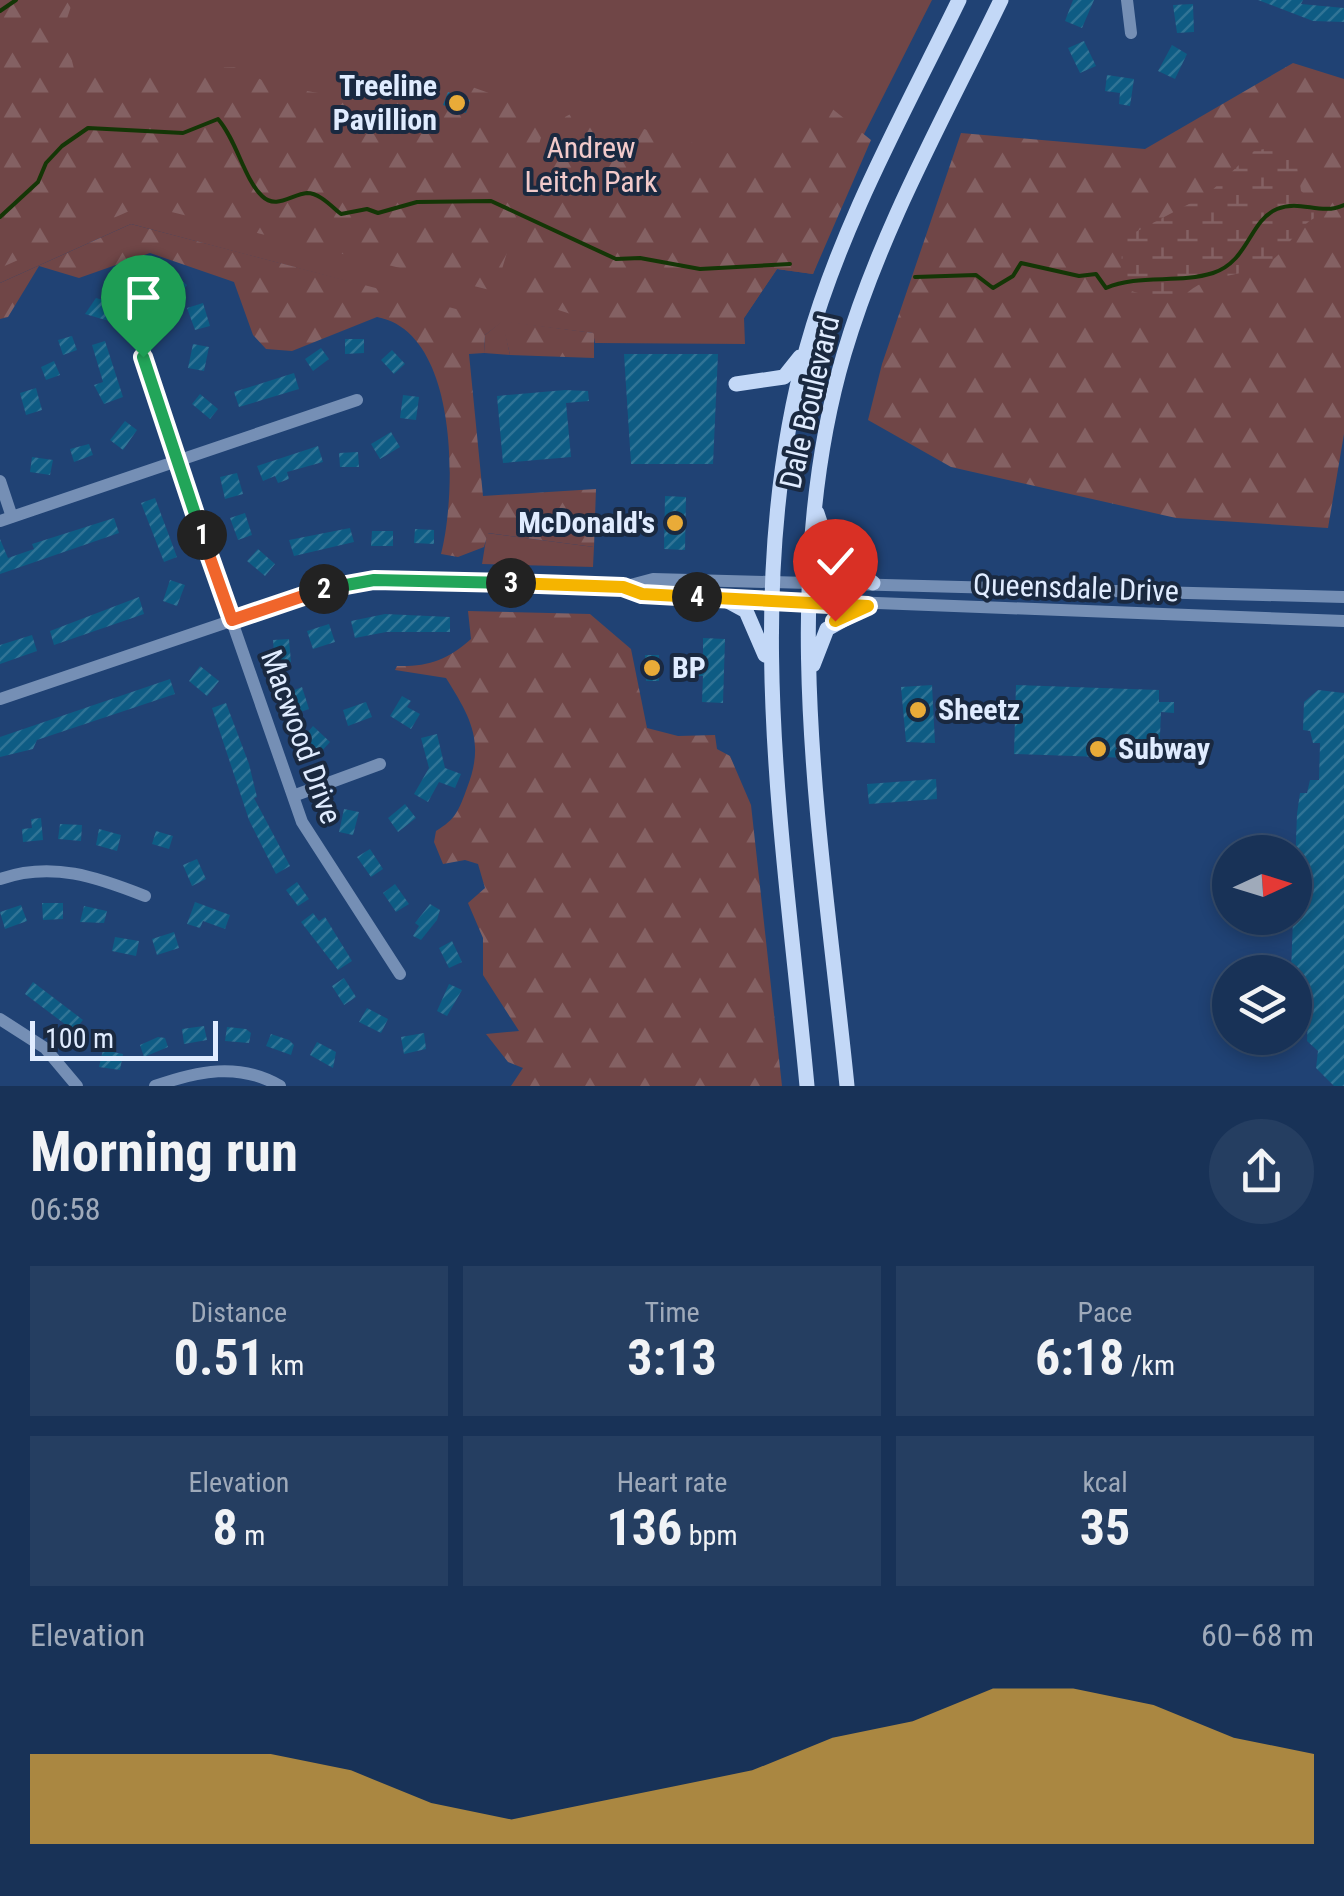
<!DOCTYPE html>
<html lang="en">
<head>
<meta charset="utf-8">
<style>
	body { margin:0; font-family:"Roboto Condensed",sans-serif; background:#253e61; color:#f1f3f6; height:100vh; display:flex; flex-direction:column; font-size:38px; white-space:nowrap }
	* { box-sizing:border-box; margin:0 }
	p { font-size:32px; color:#9faaba }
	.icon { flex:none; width:55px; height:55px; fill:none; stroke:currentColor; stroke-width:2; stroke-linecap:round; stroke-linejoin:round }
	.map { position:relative; height:1086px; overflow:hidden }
	.panel { display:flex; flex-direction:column; background:#183257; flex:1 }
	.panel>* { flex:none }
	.needle { width:65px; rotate:86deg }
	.tools { position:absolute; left:1212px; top:835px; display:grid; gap:20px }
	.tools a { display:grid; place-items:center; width:100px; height:100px; border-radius:50%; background:#183257; box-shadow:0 5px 15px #0003,0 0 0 2px #364d6d; font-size:50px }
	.scale { position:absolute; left:30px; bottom:25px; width:188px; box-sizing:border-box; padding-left:10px; border:5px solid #e0ecff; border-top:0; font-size:28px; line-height:35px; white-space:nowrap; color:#e0ecff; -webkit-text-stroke:8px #1a2940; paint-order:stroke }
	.pin { position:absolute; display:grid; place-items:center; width:85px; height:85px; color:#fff; margin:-102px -42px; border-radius:50% 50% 50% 0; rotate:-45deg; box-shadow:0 0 10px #0007 }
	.pin .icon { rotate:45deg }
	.km { position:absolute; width:50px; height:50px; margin:-25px; border-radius:50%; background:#222; color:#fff; font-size:28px; line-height:50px; text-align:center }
	.round { display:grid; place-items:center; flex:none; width:105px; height:105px; border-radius:52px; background:#253e61 }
	.overview { display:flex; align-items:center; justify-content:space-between; height:170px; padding:0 30px }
	h1 { font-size:55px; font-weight:700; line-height:75px }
	.metrics { display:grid; grid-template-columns:repeat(3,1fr); gap:15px; height:170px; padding:10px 30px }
	.metrics div { display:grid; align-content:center; border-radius:0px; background:#253e61; text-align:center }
	.metrics b { font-size:50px; font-weight:700 }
	.metrics small { font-size:28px; font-weight:400 }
	.metrics p { font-size:28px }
	.chart { height:280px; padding:20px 30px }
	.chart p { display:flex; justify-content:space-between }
	.chart svg { width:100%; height:180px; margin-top:10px; fill:#e9ab38; opacity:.7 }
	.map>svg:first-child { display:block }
	.green { fill:#704647 }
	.forest { fill:url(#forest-firs) }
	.wetland { fill:url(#wetland-marsh) }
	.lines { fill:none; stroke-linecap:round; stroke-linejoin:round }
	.stream { stroke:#143606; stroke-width:4 }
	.building { fill:url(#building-hatch) }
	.minor { stroke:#758fb5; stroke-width:12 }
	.major { stroke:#c3d8f7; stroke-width:15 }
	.split-1-casing { stroke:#fff; stroke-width:20 }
	.split-2-casing { stroke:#fff; stroke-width:20 }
	.split-3-casing { stroke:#fff; stroke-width:20 }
	.split-4-casing { stroke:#fff; stroke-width:20 }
	.split-5-casing { stroke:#fff; stroke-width:20 }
	.split-1 { stroke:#22a559; stroke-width:12 }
	.split-2 { stroke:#f0652b; stroke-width:12 }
	.split-3 { stroke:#22a559; stroke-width:12 }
	.split-4 { stroke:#f5b400; stroke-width:12 }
	.split-5 { stroke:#f5b400; stroke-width:12 }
	.poi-dot { fill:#e9ab38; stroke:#1a2940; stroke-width:4 }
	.labels { text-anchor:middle; stroke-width:8; stroke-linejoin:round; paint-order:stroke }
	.poi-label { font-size:30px; font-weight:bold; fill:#e0ecff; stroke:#1a2940; text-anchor:start }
	.park-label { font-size:30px; fill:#f2caca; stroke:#1a2940 }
	.street-label { font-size:30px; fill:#e0ecff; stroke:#1a2940 }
</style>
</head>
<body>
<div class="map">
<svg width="1344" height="1086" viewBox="0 0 1344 1086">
	<defs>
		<pattern id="forest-firs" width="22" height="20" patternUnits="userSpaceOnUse" patternTransform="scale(2.5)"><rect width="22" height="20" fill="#704647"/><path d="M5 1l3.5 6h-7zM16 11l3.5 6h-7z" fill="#846163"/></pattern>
		<pattern id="wetland-marsh" width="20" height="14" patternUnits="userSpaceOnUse" patternTransform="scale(2.5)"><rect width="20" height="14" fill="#704647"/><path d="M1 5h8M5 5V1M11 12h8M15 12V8" fill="none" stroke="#846163"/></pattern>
		<pattern id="building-hatch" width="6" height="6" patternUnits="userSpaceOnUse" patternTransform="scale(2.5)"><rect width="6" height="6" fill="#0e5c84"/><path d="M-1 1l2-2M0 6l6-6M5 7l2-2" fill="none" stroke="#317496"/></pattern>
	</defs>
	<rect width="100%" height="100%" fill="#204274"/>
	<path class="green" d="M0,0H932L858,146L813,274L777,269L744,318L745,344L595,343L593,333L503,322L510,355L484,353L485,335L501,322L131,224L0,283Z
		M487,533L594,547L593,567L482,564Z"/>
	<path class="forest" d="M0,0H73L64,28L75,73L234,67L273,85L352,99L416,77L458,82L548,114L497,286L490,290L143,205L0,268Z
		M1293,63L1344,79V434L1328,528L1176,518L951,467L868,420L882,364L961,133L1145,149Z
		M825,103L871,140L813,274L777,269L744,318L596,322L511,295L565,117L578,110L762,163L767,147Z
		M131,224L502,321L594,333V358L510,355L502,322L485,335L484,353L469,354L483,496L596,489L594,547L488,533L484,547L458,557L441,554C457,492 459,332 377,317L292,351L266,349L253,335L234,282L150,253L79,278L39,266L8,317L0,319V283Z
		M468,611L590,614L631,649L647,728L678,736L715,735L717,749L730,756L751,805L782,1086H511L523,1068L508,1062L486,1034L519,1031L483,975V938L468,903L485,888L478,864L465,860L443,864L434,842L436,831C456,819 459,810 467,788C485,742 471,718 446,678L395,670L397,666C427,667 448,660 471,639Z"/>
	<path class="wetland" d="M1275,147L1297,164L1301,191L1325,213C1294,224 1291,250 1266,264C1236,280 1201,272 1180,301L1167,302L1112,285L1121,277L1122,247L1128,236L1208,194L1254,151Z"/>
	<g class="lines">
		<path class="stream" d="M0,11L16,0
			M0,217L38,182L46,163L62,146L88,128L183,133L218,119C237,141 244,179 262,196C276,210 292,194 307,193C320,193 332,207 341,214L367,209L378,213L417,202L491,201L616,259L640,258L700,269L790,264
			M915,277L976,275L993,288L1013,276L1021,263L1079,276L1096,274L1106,288C1138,274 1179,284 1213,273C1249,261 1249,221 1277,209C1301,199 1320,216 1344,205"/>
	</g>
	<path class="building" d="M1073,0H1094L1082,28L1065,21Z
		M1258,0H1303L1301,4L1344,8V22L1313,21Z
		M1193,4L1194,32L1177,33L1173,5Z
		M1084,41L1096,66L1080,73L1068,48Z
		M1172,45L1187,54L1175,79L1158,71Z
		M1107,75L1134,79L1130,106L1119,104L1120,93L1105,91Z
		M448,92L470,100L466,113L443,105Z
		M137,270L142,284L123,291L118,277Z
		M171,273L187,285L179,296L163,285Z
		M96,298L114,303L109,321L85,314Z
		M203,303L210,326L195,330L187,308Z
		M72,336L77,350L63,355L58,340Z
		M345,339H364V353L345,354Z
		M105,341L123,397L104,404L94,385L103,382L92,345Z
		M193,344L209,347L204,371L188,368Z
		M321,348L329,359L313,371L305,359Z
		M392,350L405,364L394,374L381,360Z
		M624,354H718L713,464H631Z
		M54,361L60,375L46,380L41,367Z
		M294,373L299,389L239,407L234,392Z
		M36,388L42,410L26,415L20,393Z
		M565,390L588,391L589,401L566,403L571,457L503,463L497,396Z
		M200,394L218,409L210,419L192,404Z
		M403,395L419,397L416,420L400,418Z
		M125,421L137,430L123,450L110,440Z
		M391,432L400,447L380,459L371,444Z
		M89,444L93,455L74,462L70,449Z
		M318,446L323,462L287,472L289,479L278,483L275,476L263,481L257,466Z
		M358,452L359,467H340L339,453Z
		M32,457L53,460L50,475L30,472Z
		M237,473L243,494L225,499L220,477Z
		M665,496L686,497L685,550L664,549Z
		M155,498L177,557L164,562L141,503Z
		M245,513L252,535L238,540L230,518Z
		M114,518L119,533L0,574V539L8,558L34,549L32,544Z
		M350,528L354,542L294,556L289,540Z
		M415,529L434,530V544L414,543Z
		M372,531H393V546H371Z
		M258,549L275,564L265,576L247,561Z
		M170,580L185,585L177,606L163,601Z
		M139,597L144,614L54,645L50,631Z
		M385,614L450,617V632H386L355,638L351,621Z
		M329,624L335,642L313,649L307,631Z
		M32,635L37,651L0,664V645Z
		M703,638L725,639L723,703L702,702L703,676H690V662L703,663Z
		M289,639L291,662L275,664L273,640Z
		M645,655H659V681H646Z
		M200,666L219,681L207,696L189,681Z
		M170,679L175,694L37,740L33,749L0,757V737Z
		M932,685L935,743L906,742L901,687Z
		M1016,685L1159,690V702H1174V713L1161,712L1159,759L1014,754Z
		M302,687L309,709L295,714L287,693Z
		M1318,690L1344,693V1086H1334L1316,1068L1318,1051L1307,1041L1308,1017L1296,1006L1295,972H1291L1297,814L1300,793H1307L1310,780H1319L1320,743H1313L1310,731L1303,730L1304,702Z
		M402,696L411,701L407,707L420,714L411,729L390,716Z
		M366,702L372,717L348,726L343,710Z
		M226,703L249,764L257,797L254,798L290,866L276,874L249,820L212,708Z
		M313,726L330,742L319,754L302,739Z
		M437,734L445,768L461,774L455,788L439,782L428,802L414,794L429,768L421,738Z
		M936,779L937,799L869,804L867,784Z
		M405,804L416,818L398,832L388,818Z
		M344,809L359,812L353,835L339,832Z
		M41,818L43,840L23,842L22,829L32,828L31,819Z
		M60,824L82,825L81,841L58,839Z
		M99,829L121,835L117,851L96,845Z
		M156,831L173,836L169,849L152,844Z
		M370,849L383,869L371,877L357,857Z
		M197,859L206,879L192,886L183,865Z
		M297,882L309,899L298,906L286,890Z
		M395,884L409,904L396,912L383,893Z
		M195,902L230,915L225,929L203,921L200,928L187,924Z
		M42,903H63V919L43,920Z
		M430,904L440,910L437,920L421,940L413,936L419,926L415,923Z
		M21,905L27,921L5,929L0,912Z
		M84,906L107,911L104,923L80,922Z
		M313,913L319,921L325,917L352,961L338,970L301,922Z
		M174,932L179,948L157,955L152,939Z
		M115,937L139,941L136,956L112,951Z
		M452,941L462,962L449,968L439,948Z
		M344,978L356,997L344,1005L332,986Z
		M33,982L83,1020L74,1031L25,994Z
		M449,984L462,990L447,1016L437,1011Z
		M367,1008L388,1019L381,1033L359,1022Z
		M204,1026L207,1040L184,1044L182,1029Z
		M227,1027L246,1029L251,1033L249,1043L225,1041Z
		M424,1033L426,1049L404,1054L401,1037Z
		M271,1034L289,1040L294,1045L291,1055L266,1046Z
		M158,1037L165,1038L168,1047L144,1057L140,1045Z
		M317,1042L336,1052L333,1068L310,1055Z
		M103,1050L123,1054L120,1070L99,1067Z"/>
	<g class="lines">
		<path class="minor" d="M1127,0L1131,33
			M145,327V372L302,822L400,974
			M0,481L12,517
			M0,521L357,400
			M623,587L653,579L1344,597
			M0,699L328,588L392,580L623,587L643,594L1344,621
			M293,796L380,764
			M0,879C52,861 97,877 145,896
			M0,1019L45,1048L77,1086
			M155,1086C197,1071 239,1062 280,1086"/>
		<path class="major" d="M736,384L784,377L800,357
			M817,513L831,555L873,583
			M722,598L746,611L765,655
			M813,665L827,629L868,606
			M807,1086C784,840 740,590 807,347C841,225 904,113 959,0
			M847,1086C823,847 775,589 844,354C881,229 945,116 1001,0"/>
	</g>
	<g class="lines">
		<g class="split-1-casing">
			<path id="split-1" d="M143,357L202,535"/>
		</g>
		<g class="split-2-casing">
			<path id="split-2" d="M202,535L232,620L324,589"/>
		</g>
		<g class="split-3-casing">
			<path id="split-3" d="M324,589L374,580L511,583"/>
		</g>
		<g class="split-4-casing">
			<path id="split-4" d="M511,583L623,587L642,594L697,597"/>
		</g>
		<g class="split-5-casing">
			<path id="split-5" d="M697,597L868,606L835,621"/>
		</g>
		<use href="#split-1" class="split-1"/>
		<use href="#split-2" class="split-2"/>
		<use href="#split-3" class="split-3"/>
		<use href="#split-4" class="split-4"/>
		<use href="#split-5" class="split-5"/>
	</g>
	<g class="poi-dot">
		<circle cx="457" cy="103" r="10"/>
		<circle cx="675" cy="523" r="10"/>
		<circle cx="652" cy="668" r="10"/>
		<circle cx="918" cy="710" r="10"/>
		<circle cx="1098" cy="749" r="10"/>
	</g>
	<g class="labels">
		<g class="poi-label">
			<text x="437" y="96" text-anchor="end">Treeline<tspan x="437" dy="34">Pavillion</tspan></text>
			<text x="655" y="533" text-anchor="end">McDonald's</text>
			<text x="672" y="678">BP</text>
			<text x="938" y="720">Sheetz</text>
			<text x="1118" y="759">Subway</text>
		</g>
		<g class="park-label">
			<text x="591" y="158">Andrew<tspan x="591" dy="34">Leitch Park</tspan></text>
		</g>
		<g class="street-label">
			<text transform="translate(810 402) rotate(-77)" y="10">Dale Boulevard</text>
			<text transform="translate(1076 588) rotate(2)" y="10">Queensdale Drive</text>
			<text transform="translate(301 737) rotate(70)" y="10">Macwood Drive</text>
		</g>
	</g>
</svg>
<div class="tools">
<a><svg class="needle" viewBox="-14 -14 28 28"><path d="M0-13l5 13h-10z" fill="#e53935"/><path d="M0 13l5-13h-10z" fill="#9faaba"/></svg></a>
<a><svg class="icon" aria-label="layers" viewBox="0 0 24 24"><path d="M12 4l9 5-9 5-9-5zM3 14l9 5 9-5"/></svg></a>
</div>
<div class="scale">100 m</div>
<div class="pin" style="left:143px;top:357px;background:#1e9e55"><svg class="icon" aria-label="arrive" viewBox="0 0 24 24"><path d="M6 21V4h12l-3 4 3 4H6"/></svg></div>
<div class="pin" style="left:835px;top:621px;background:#d93025"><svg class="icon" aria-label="check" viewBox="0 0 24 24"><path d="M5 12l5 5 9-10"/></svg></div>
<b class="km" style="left:202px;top:535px">1</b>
<b class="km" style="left:324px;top:589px">2</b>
<b class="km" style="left:511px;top:583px">3</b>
<b class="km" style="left:697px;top:597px">4</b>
</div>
<section class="panel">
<div class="overview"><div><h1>Morning run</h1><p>06:58</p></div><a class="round"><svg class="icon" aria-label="share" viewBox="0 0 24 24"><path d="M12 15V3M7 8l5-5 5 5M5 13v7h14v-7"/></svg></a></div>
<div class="metrics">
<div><p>Distance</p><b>0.51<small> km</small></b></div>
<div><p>Time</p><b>3:13</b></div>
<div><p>Pace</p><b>6:18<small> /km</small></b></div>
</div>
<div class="metrics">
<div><p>Elevation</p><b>8<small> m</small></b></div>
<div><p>Heart rate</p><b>136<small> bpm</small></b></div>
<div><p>kcal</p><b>35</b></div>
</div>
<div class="chart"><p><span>Elevation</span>60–68 m</p>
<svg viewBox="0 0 160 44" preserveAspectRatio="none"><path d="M0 44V22L10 22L20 22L30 22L40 26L50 34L60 38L70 34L80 30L90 26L100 18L110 14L120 6L130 6L140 10L150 18L160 22V44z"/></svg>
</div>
</section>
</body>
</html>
